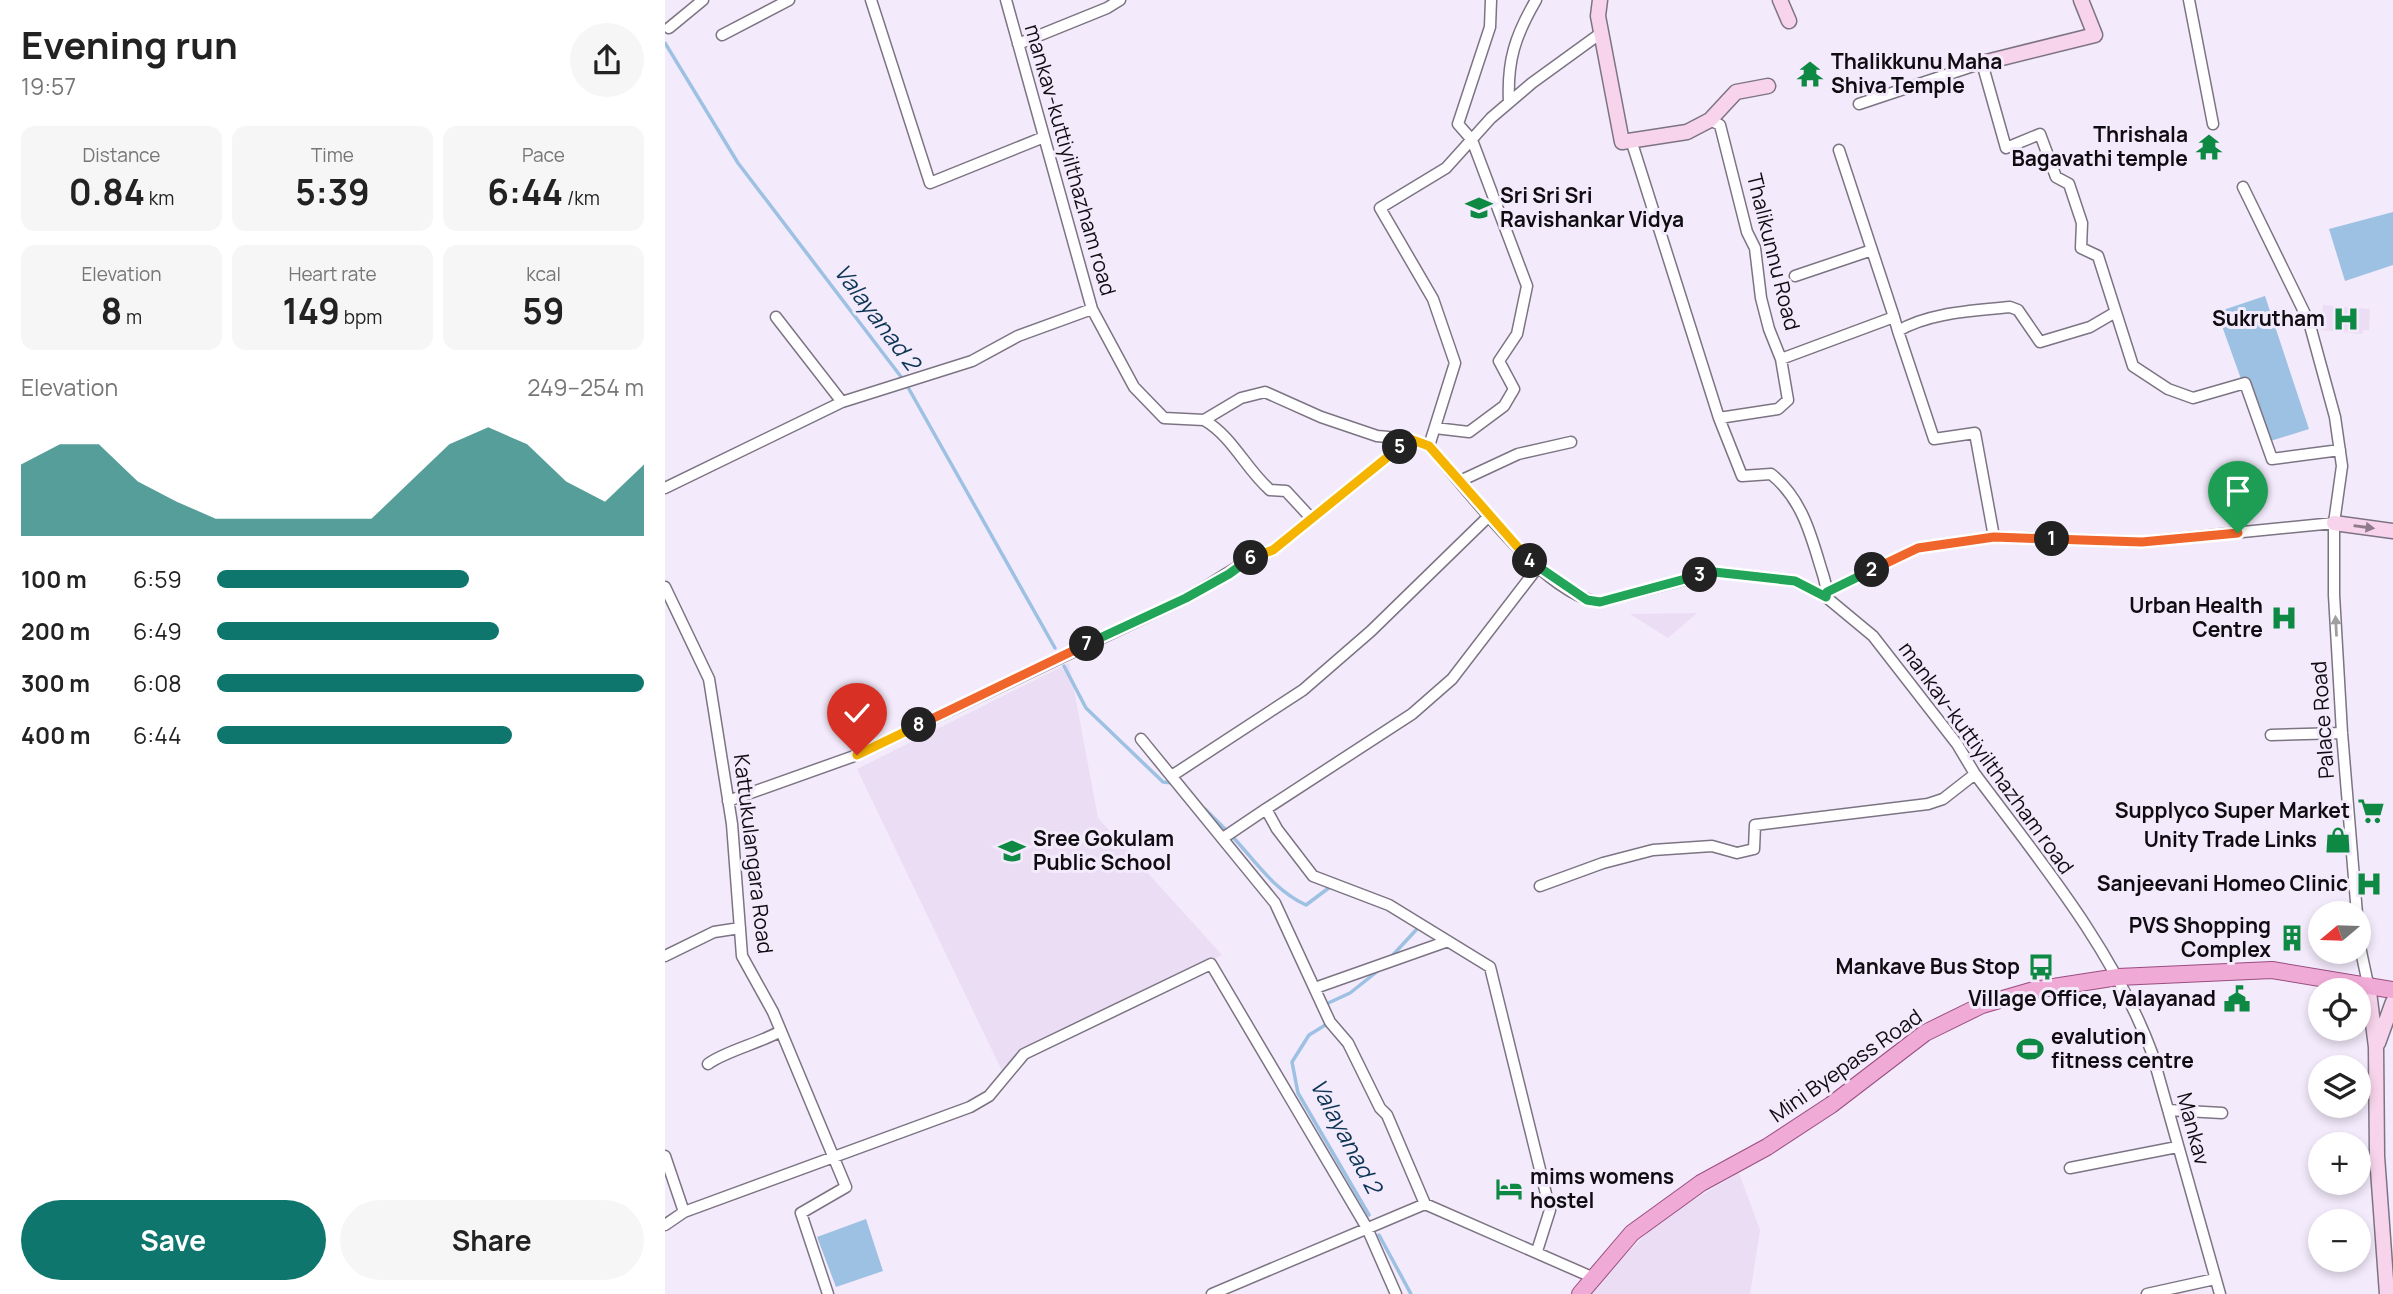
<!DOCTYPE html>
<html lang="en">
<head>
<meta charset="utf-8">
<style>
	body { margin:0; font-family:Manrope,sans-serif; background:#f6f6f6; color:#222; height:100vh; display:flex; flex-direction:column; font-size:26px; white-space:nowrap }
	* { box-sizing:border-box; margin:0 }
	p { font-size:23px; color:#767676 }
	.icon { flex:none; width:38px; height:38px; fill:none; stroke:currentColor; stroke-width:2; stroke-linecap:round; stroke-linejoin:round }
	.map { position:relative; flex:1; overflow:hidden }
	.side { display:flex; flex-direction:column; background:#fff; width:665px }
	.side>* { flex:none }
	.needle { width:46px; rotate:251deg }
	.tools { position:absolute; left:1643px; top:901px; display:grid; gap:14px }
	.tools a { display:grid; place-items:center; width:63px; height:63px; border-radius:50%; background:#fff; box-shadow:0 4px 10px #0003; font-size:35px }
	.pin { position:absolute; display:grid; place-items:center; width:60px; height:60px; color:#fff; margin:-72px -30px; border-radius:50% 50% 50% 0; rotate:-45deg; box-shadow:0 0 7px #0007 }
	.pin .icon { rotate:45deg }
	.km { position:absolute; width:35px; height:35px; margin:-18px; border-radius:50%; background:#222; color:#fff; font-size:19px; line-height:35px; text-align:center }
	.round { display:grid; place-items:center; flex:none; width:74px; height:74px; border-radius:37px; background:#f6f6f6 }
	.summary { display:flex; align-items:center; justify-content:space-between; height:119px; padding:0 21px }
	h1 { font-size:38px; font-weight:700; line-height:52px }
	.metrics { display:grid; grid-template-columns:repeat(3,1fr); gap:10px; height:119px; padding:7px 21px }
	.metrics div { display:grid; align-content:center; border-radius:14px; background:#f6f6f6; text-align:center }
	.metrics b { font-size:35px; font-weight:700 }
	.metrics small { font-size:19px; font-weight:400 }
	.metrics p { font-size:19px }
	.chart { height:196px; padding:14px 21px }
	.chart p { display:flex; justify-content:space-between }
	.chart svg { width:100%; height:126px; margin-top:7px; fill:#0f766e; opacity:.7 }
	.button { display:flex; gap:14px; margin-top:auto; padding:14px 21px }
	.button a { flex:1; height:80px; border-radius:42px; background:#0f766e; color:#fff; font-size:28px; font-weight:700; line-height:80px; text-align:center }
	.button a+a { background:#f6f6f6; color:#222 }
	ul { padding:0 21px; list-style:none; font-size:23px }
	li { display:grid; grid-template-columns:112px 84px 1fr; align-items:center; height:52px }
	li i { height:18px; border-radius:9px; background:#0f766e }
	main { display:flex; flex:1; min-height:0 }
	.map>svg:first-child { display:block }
	.built { fill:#ebddf4 }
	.water { fill:#9dc1e2 }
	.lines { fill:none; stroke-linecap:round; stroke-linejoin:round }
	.stream { stroke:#9dc1e2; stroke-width:3.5 }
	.street-casing { stroke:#7c7483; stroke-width:13 }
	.secondary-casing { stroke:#7c7483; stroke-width:17 }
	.primary-casing { stroke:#9a4e80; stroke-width:18 }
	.street { stroke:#fff; stroke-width:10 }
	.secondary { stroke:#f7d4eb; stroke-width:14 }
	.primary { stroke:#efaad6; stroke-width:16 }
	.oneway { fill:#8f7a89 }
	.oneway2 { fill:#9f9ea0 }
	.split-1-casing { stroke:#fff; stroke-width:14 }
	.split-2-casing { stroke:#fff; stroke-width:14 }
	.split-3-casing { stroke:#fff; stroke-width:14 }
	.split-4-casing { stroke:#fff; stroke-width:14 }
	.split-5-casing { stroke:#fff; stroke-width:14 }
	.split-6-casing { stroke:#fff; stroke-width:14 }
	.split-7-casing { stroke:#fff; stroke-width:14 }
	.split-8-casing { stroke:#fff; stroke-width:14 }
	.split-9-casing { stroke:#fff; stroke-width:14 }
	.split-1 { stroke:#f0652b; stroke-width:9 }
	.split-2 { stroke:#f0652b; stroke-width:9 }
	.split-3 { stroke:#22a559; stroke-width:9 }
	.split-4 { stroke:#22a559; stroke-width:9 }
	.split-5 { stroke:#f5b400; stroke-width:9 }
	.split-6 { stroke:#f5b400; stroke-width:9 }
	.split-7 { stroke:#22a559; stroke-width:9 }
	.split-8 { stroke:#f0652b; stroke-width:9 }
	.split-9 { stroke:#f5b400; stroke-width:9 }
	.labels { text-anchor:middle; stroke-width:6; stroke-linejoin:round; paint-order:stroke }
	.poi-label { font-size:21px; font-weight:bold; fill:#100d12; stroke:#f3eafb; text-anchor:end }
	.street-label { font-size:21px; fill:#100d12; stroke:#f3eafb }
	.water-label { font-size:23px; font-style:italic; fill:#0b3455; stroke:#f3eafb }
</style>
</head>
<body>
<main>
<section class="side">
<div class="summary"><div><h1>Evening run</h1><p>19:57</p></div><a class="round"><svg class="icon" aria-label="share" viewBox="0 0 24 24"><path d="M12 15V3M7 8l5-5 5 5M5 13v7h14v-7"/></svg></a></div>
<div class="metrics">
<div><p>Distance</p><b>0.84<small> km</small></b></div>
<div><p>Time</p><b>5:39</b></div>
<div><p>Pace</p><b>6:44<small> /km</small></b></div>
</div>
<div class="metrics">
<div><p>Elevation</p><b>8<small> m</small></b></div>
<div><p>Heart rate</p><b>149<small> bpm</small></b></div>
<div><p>kcal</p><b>59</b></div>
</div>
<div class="chart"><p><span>Elevation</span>249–254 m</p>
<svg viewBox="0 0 160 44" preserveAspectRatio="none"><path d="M0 44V19L10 12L20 12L30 25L40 32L50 38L60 38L70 38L80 38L90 38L100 25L110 12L120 6L130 12L140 25L150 32L160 19V44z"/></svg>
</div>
<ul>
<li><b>100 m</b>6:59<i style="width:59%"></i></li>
<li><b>200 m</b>6:49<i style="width:66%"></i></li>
<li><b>300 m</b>6:08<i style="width:100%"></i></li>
<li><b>400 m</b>6:44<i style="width:69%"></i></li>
</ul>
<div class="button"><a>Save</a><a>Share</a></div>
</section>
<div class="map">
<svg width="1728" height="1294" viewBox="0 0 1728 1294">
	<rect width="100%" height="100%" fill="#f3eafb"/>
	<path class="built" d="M1658,305L1705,309L1704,330H1698L1697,334L1656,330Z
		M1032,613L1003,638L965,614Z
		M404,663L433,818L557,955L338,1073L192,769Z
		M1074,1173L1095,1230L1085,1294H922L996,1219Z"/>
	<path class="water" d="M1728,212V265L1680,281L1664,229Z
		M1600,296L1644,429L1599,443L1552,312Z
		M201,1219L218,1271L171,1287L152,1237Z"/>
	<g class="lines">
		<path class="stream" d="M0,43L73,163L240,382L390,648
			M399,666L421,708L498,782L508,783
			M540,809L562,831
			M567,836C591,862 609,890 641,905L665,887
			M726,957L751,930
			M659,1005L685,993L714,970
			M662,1024L644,1035L627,1062L633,1093L704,1215
			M714,1235L746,1294"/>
		<g class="street-casing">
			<path id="street" d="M206,0L265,183L379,137
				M341,0L427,309L469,387L499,418L539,420L576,398L600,392L656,417L712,436L745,439L764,446C802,488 879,596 935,602L1049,572L1130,581L1161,597L1208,636L1292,744L1310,774C1375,861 1449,950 1487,1053L1555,1294
				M1524,0L1548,124
				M4,28L38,0
				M57,35L124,0
				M353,44L442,8L455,0
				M844,102C842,61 850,36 871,0
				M1194,104L1317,63L1341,148L1375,134L1391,177L1404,184L1417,223L1416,248L1433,256L1468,366L1503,389L1528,398L1580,383L1607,459L1675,450
				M1045,120L1055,125L1082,232L1090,248L1096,298L1104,329L1116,359L1229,317L1233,331C1265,312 1309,311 1345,307L1353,310L1375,342L1425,327L1449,313
				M966,140L1054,418
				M1174,150L1229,317
				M1578,187L1644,322L1670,417L1677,466L1669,523V595L1677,733L1692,914
				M1130,276L1207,250
				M111,317L177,402
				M1233,331L1269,439L1310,433L1329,537
				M1116,359L1123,400L1113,409L1054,418L1077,476L1106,474C1135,497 1145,531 1155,565C1158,575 1163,587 1161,597
				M539,420C568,437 580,468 605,490L621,491L646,518
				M770,428L804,432L839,406L849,389L834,361L852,334L862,286L807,140L793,124L825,27L826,0
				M764,446L790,363L768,299L715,208L781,168L826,118L867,83L936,33
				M795,481L853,454L906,442
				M0,488L177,402L307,361L353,336L427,309
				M0,587L44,679L67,824L77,956L108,1012L181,1187L136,1213L163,1294
				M1162,592L1253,548L1329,537L1477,542L1669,523
				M1606,735L1677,733
				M476,739L610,903L665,1022L683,1043L715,1108L722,1115L760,1204
				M508,775L638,690L706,631L824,516
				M63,801L192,755L521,598C551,582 576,561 608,550L745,439
				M558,838L601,809
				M875,886L938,863L988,850L1047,846L1072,853L1089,849L1090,825L1263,804L1278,799L1310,774
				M1694,942L1703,984
				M0,956L49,932L75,928
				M650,988L783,941
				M43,1064C58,1052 95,1043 116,1031
				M1503,1110L1557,1113
				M0,1156L19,1212
				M1405,1168L1512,1147
				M0,1225L19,1212L305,1107L324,1096L359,1054L546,964L702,1228L731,1294
				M872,1251L885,1210L825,967L724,905L648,876L612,829L601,809L747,714L787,679L873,567
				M547,1294L760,1204L929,1278
				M1482,1294L1550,1279"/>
		</g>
		<g class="secondary-casing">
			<path id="secondary" d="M935,0L933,16L957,142L1022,132L1045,120L1071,92L1103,86
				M1115,0L1124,21
				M1317,63L1430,35L1416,0
				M1669,523L1728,531
				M1703,984L1711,1047L1712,1156L1722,1294
				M1713,1043L1728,1002"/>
		</g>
		<g class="primary-casing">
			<path id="primary" d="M915,1294L967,1233L1036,1183L1102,1147L1166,1105L1260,1033L1317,1005L1369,990L1453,977L1607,970L1728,990"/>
		</g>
		<use href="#street" class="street"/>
		<use href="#secondary" class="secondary"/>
		<use href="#primary" class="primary"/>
	</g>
	<defs><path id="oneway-solid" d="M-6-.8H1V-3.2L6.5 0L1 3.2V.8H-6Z" transform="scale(1.75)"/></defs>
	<use class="oneway" href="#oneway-solid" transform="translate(1699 527) rotate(8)"/>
	<use class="oneway2" href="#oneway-solid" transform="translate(1671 626) rotate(-93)"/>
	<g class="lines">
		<g class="split-1-casing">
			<path id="split-1" d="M1387,539L1477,542L1573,533"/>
		</g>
		<g class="split-2-casing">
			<path id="split-2" d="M1207,570L1253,548L1329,537L1387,539"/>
		</g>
		<g class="split-3-casing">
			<path id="split-3" d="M1035,575L1049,572L1130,581L1161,597L1162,592L1207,570"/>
		</g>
		<g class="split-4-casing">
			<path id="split-4" d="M865,561L922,600L935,602L1035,575"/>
		</g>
		<g class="split-5-casing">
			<path id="split-5" d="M735,447L745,439L764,446L865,561"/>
		</g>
		<g class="split-6-casing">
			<path id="split-6" d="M586,558L608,550L735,447"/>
		</g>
		<g class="split-7-casing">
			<path id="split-7" d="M422,644L521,598L564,574L586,558"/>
		</g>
		<g class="split-8-casing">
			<path id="split-8" d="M254,725L422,644"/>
		</g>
		<g class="split-9-casing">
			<path id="split-9" d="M192,755L254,725"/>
		</g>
		<use href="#split-1" class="split-1"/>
		<use href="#split-2" class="split-2"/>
		<use href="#split-3" class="split-3"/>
		<use href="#split-4" class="split-4"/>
		<use href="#split-5" class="split-5"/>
		<use href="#split-6" class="split-6"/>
		<use href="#split-7" class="split-7"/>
		<use href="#split-8" class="split-8"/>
		<use href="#split-9" class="split-9"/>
	</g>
	<defs>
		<g id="temple-bare" transform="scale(2.1)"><path d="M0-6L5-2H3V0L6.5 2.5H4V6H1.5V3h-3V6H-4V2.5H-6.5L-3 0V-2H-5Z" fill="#0d8944" stroke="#f3eafb" stroke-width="2.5" paint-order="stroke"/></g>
		<g id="school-bare" transform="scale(2.1)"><path d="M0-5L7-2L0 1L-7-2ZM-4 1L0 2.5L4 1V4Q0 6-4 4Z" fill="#0d8944" stroke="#f3eafb" stroke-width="2.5" paint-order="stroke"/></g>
		<g id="hospital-bare" transform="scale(2.1)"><path d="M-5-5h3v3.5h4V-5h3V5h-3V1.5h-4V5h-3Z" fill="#0d8944" stroke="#f3eafb" stroke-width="2.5" paint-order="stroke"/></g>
		<g id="supermarket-bare" transform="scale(2.1)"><path d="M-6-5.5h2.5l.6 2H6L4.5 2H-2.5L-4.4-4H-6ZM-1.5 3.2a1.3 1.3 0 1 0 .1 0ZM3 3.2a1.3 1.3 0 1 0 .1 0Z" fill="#0d8944" stroke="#f3eafb" stroke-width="2.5" paint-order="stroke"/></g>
		<g id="shop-bare" transform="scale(2.1)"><path d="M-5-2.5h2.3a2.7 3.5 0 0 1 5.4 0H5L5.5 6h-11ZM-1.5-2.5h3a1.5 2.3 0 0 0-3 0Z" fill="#0d8944" stroke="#f3eafb" stroke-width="2.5" paint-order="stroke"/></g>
		<g id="building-bare" transform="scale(2.1)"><path d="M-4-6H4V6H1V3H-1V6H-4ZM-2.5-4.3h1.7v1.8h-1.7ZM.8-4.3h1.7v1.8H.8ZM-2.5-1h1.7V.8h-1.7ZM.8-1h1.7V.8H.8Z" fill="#0d8944" stroke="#f3eafb" stroke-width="2.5" paint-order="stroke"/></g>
		<g id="bus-bare" transform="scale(2.1)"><path d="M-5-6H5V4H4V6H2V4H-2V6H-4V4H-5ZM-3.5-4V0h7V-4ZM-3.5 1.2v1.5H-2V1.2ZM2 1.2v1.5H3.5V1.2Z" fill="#0d8944" stroke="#f3eafb" stroke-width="2.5" paint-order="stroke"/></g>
		<g id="civic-bare" transform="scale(2.1)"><path d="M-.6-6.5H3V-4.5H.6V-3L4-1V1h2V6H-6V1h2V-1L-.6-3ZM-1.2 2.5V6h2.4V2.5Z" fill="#0d8944" stroke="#f3eafb" stroke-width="2.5" paint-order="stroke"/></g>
		<g id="stadium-bare" transform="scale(2.1)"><path d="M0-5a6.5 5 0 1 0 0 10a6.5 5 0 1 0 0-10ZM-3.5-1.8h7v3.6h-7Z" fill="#0d8944" stroke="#f3eafb" stroke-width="2.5" paint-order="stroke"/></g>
		<g id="hotel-bare" transform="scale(2.1)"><path d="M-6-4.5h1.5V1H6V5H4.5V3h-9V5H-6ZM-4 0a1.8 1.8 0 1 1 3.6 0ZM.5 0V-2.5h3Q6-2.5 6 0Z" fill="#0d8944" stroke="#f3eafb" stroke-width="2.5" paint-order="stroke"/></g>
	</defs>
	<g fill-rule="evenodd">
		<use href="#temple-bare" x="1145" y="74"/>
		<use href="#temple-bare" x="1544" y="147"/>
		<use href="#school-bare" x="814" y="208"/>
		<use href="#hospital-bare" x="1681" y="319"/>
		<use href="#hospital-bare" x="1619" y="618"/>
		<use href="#supermarket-bare" x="1706" y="811"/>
		<use href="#shop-bare" x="1673" y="840"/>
		<use href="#school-bare" x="347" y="851"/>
		<use href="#hospital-bare" x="1704" y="884"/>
		<use href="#building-bare" x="1627" y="938"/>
		<use href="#bus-bare" x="1376" y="967"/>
		<use href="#civic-bare" x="1572" y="999"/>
		<use href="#stadium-bare" x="1365" y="1049"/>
		<use href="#hotel-bare" x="844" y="1189"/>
	</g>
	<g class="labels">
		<g class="poi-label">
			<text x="1166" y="69" text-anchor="start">Thalikkunu Maha<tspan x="1166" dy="24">Shiva Temple</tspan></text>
			<text x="1523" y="142">Thrishala<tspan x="1523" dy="24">Bagavathi temple</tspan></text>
			<text x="835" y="203" text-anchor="start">Sri Sri Sri<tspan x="835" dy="24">Ravishankar Vidya</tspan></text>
			<text x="1660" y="326">Sukrutham</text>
			<text x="1598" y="613">Urban Health<tspan x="1598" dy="24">Centre</tspan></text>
			<text x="1685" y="818">Supplyco Super Market</text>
			<text x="368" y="846" text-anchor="start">Sree Gokulam<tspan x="368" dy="24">Public School</tspan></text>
			<text x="1652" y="847">Unity Trade Links</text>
			<text x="1683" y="891">Sanjeevani Homeo Clinic</text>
			<text x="1606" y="933">PVS Shopping<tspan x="1606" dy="24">Complex</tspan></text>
			<text x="1355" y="974">Mankave Bus Stop</text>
			<text x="1551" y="1006">Village Office, Valayanad</text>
			<text x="1386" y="1044" text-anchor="start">evalution<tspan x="1386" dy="24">fitness centre</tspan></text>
			<text x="865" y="1184" text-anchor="start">mims womens<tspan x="865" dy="24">hostel</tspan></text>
		</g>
		<g class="street-label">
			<text transform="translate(405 160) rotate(74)" y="7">mankav-kuttiyilthazham road</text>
			<text transform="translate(1108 252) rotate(76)" y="7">Thalikunnu Road</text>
			<text transform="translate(1658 720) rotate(-94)" y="7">Palace Road</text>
			<text transform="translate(1321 758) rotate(54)" y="7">mankav-kuttiyilthazham road</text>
			<text transform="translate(88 854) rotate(83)" y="7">Kattukulangara Road</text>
			<text transform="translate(1181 1066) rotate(-35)" y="7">Mini Byepass Road</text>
			<text transform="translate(1528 1129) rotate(75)" y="7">Mankav</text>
		</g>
		<g class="water-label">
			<text transform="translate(212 317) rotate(53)" y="8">Valayanad 2</text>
			<text transform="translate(681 1136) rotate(62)" y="8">Valayanad 2</text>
		</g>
	</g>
</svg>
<div class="tools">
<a><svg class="needle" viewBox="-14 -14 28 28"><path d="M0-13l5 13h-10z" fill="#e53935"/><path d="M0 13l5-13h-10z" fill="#767676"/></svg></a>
<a><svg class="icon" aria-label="locate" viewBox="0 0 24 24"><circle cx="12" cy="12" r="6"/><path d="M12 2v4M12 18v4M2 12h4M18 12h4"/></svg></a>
<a><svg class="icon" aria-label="layers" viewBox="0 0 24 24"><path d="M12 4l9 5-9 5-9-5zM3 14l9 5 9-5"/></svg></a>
<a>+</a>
<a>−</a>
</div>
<div class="pin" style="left:1573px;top:533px;background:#1e9e55"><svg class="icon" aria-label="arrive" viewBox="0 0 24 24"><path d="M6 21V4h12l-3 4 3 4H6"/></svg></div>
<div class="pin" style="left:192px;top:755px;background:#d93025"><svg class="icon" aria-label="check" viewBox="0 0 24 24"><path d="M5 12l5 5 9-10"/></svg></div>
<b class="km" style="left:1387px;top:539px">1</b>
<b class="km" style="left:1207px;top:570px">2</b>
<b class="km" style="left:1035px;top:575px">3</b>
<b class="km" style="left:865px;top:561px">4</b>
<b class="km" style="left:735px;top:447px">5</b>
<b class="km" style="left:586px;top:558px">6</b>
<b class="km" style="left:422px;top:644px">7</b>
<b class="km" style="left:254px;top:725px">8</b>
</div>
</main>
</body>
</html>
